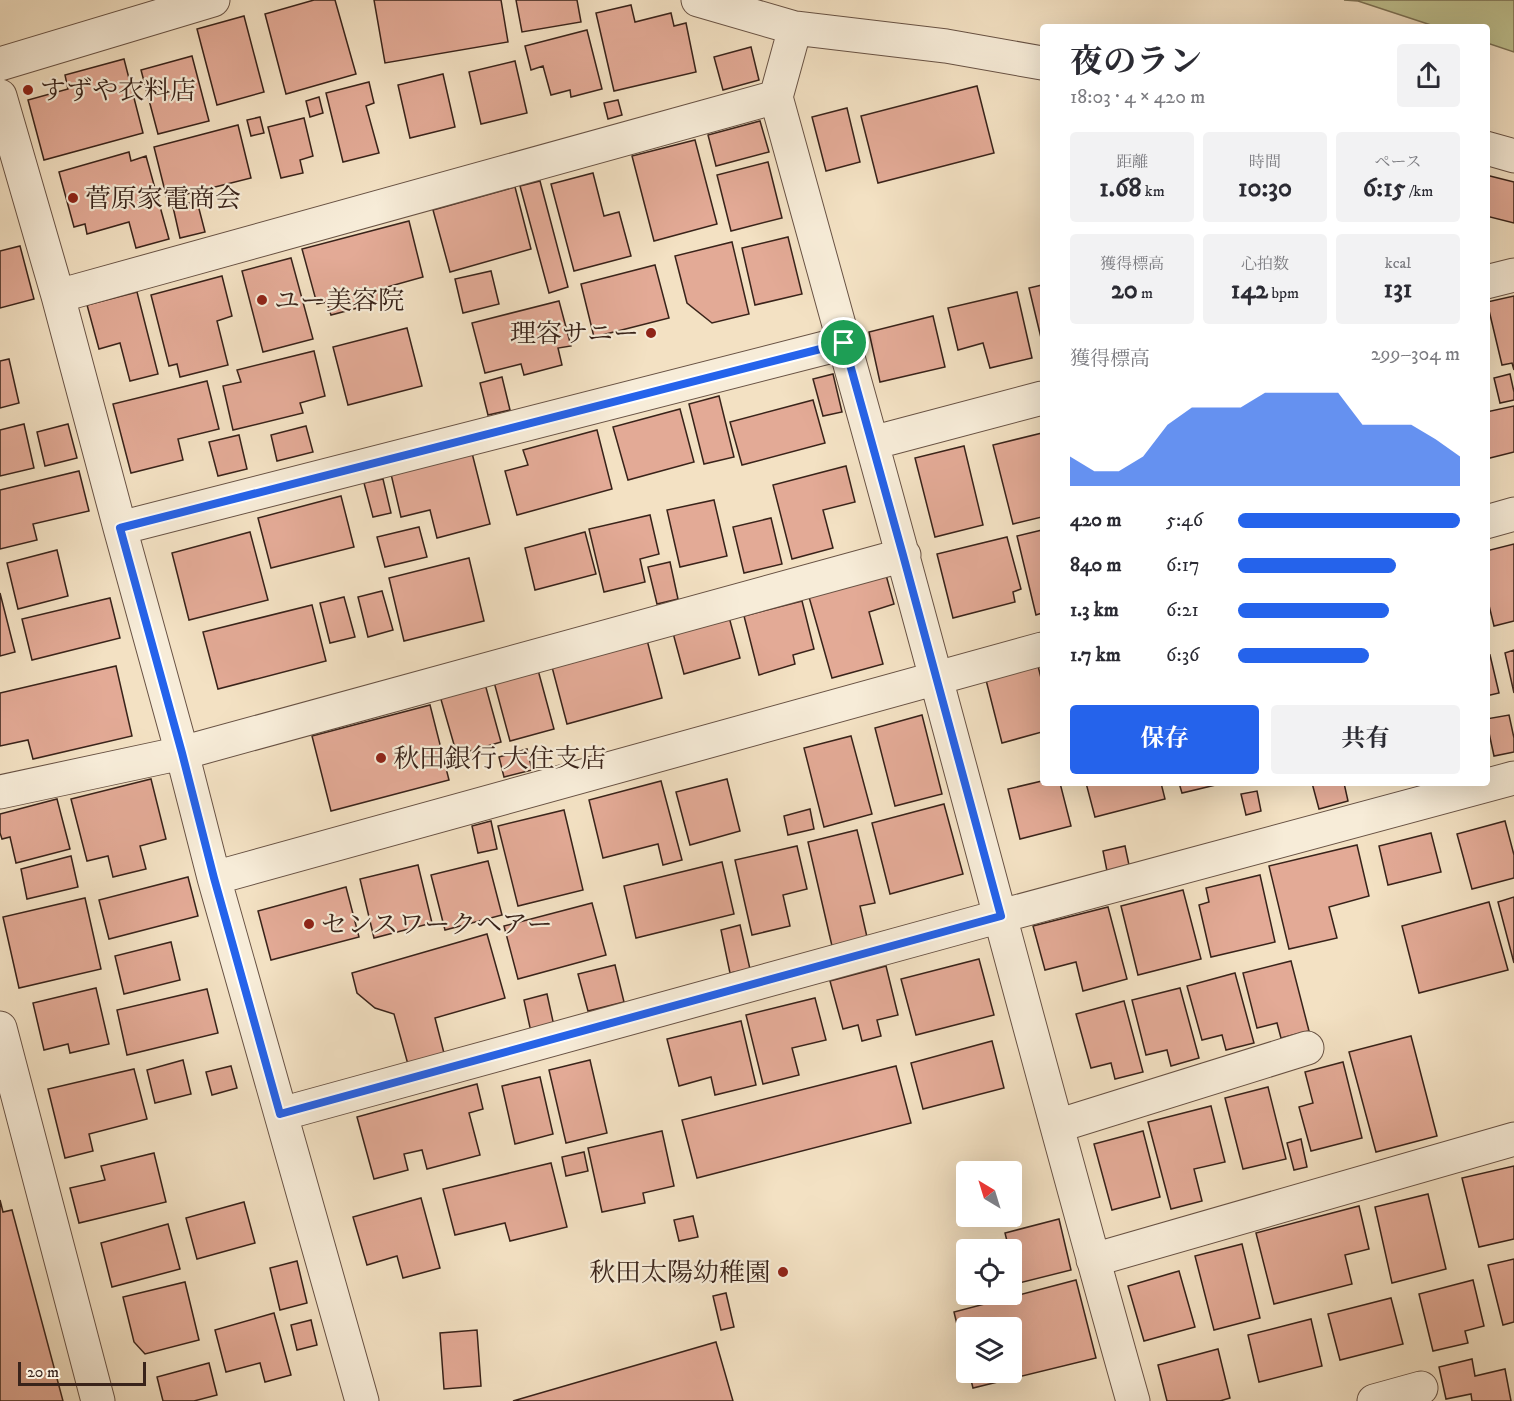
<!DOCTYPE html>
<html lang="ja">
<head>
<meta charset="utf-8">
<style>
	body { margin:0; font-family:"IM FELL DW Pica","Noto Serif JP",serif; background:#f2f2f3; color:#2b2b33; height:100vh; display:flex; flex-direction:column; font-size:22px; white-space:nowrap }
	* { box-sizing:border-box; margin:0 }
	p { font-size:20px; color:#7c7c81 }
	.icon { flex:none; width:33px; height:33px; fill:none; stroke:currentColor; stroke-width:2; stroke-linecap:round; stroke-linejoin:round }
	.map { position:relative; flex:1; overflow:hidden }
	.details { position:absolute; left:1040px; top:24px; width:450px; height:762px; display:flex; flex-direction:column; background:#fff; border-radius:6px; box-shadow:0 6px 24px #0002 }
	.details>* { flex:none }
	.needle { width:39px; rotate:322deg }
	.buttons { position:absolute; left:956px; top:1161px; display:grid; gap:12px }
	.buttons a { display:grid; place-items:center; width:66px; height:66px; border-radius:6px; background:#fff; box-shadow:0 6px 24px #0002; font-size:30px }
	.scale { position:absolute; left:18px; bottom:15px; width:128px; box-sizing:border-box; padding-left:6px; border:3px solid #39231a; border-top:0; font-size:16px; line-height:21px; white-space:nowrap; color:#39231a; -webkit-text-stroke:4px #f7ecd8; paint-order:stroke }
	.pin { position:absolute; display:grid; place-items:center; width:51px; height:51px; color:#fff; margin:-26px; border:3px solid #fff; border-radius:50%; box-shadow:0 2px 6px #0007 }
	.round { display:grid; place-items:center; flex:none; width:63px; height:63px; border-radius:6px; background:#f2f2f3 }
	.overview { display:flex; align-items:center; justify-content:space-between; height:102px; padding:0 30px }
	h1 { font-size:33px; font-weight:700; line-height:45px }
	.metrics { display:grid; grid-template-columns:repeat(3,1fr); gap:9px; height:102px; padding:6px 30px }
	.metrics div { display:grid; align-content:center; border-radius:6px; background:#f2f2f3; text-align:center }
	.metrics b { font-size:26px; font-weight:700 }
	.metrics small { font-size:16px; font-weight:400 }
	.metrics p { font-size:16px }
	.chart { height:168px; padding:12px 30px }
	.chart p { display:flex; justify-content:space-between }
	.chart svg { width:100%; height:108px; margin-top:6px; fill:#2563eb; opacity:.7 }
	.action { display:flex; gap:12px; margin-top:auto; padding:12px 30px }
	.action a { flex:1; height:69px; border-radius:6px; background:#2563eb; color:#fff; font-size:24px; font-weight:700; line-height:69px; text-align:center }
	.action a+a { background:#f2f2f3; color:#2b2b33 }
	ul { padding:0 30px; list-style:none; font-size:20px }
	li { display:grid; grid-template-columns:96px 72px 1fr; align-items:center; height:45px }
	li i { height:15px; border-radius:8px; background:#2563eb }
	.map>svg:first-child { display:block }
	.green { fill:#bfc291; stroke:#7c7256; stroke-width:1.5 }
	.building { fill:#e3aa96; stroke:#39231a; stroke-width:1.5 }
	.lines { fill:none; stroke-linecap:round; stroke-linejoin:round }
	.minor-casing { stroke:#685244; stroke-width:35 }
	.minor { stroke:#f7ecd8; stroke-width:33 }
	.route-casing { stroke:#fff; stroke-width:12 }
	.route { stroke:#2563eb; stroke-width:8 }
	.poi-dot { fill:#8f2418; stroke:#f7ecd8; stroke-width:2 }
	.labels { text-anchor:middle; stroke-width:4.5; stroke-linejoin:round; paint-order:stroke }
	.poi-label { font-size:26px; fill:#39231a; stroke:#f7ecd8; text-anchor:start }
</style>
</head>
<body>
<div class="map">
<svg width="1514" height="1401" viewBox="0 0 1514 1401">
	<rect width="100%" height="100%" fill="#f3e1c3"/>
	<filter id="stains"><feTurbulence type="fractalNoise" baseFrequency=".00333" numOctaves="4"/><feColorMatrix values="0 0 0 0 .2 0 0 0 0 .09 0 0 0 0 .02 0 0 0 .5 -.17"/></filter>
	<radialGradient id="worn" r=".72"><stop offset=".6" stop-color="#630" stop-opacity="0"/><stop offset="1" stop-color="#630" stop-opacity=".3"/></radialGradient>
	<path class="green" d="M1344,0H1514V52L1487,43L1486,27H1437L1358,1Z"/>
	<path class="building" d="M314,0H335L356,74L286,94L265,14Z
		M374,0H501L508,42L385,63Z
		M516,0H577L581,22L522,32Z
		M631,5L635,22L671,13L674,26L686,23L696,72L614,91L596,13Z
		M244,16L264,92L217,105L197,29Z
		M587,30L602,89L571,97L570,90L551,95L543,66L531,70L525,46Z
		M751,47L759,80L723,90L714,57Z
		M192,56L209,121L158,134L141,70Z
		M124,59L143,133L44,160L28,100L68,89L65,75Z
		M515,61L527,113L481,124L469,72Z
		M443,74L455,127L410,138L398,85Z
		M369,82L374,103L366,106L379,153L343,162L326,93Z
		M977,86L994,153L878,183L861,116Z
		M319,97L323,113L310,117L306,101Z
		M618,100L622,115L608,119L604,103Z
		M847,108L860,162L826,171L812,117Z
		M260,117L264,133L251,136L247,120Z
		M304,118L313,156L300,160L303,173L281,178L268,127Z
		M760,121L769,152L716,166L708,135Z
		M238,125L251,178L167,199L154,147Z
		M695,140L717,224L654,241L632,156Z
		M129,152L131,161L146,156L169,239L136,248L129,222L87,234L85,224L74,227L59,172Z
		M768,162L782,218L731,231L717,175Z
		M593,173L604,216L619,212L631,256L574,271L551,184Z
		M1486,175L1514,182V223L1486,216Z
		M540,181L568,287L549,293L520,186Z
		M515,187L531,249L450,272L433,210Z
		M197,201L205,232L180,238L173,207Z
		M409,221L423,277L380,289L384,301L331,315L327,302L317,304L302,249Z
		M788,237L802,294L755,305L742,248Z
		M732,242L749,314L712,323L687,303L675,256Z
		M20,246L34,299L0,308V251Z
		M291,258L313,339L263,352L242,271Z
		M655,265L669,318L594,337L581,284Z
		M491,271L499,304L463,313L455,279Z
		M222,276L232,316L217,321L228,365L180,377L177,364L169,366L151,295Z
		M1042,285V342L1029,288Z
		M137,292L158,374L130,381L120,343L99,349L87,305Z
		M1017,292L1032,358L990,368L983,343L958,350L948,308Z
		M1514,296V370L1512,363L1502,365L1487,302Z
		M559,301L571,346L558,348L562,365L524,375L521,364L485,373L472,323Z
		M933,316L945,367L880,382L869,332Z
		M407,328L422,386L348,405L333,347Z
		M314,351L325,396L300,403L303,413L233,430L223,386L241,382L237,370Z
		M9,359L19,403L0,408V361Z
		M833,374L842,412L823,416L813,379Z
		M1510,374L1514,392V400L1500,403L1494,378Z
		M502,377L510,410L488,415L480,383Z
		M207,381L219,429L178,439L183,460L131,473L113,404Z
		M719,396L734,457L704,464L689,404Z
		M813,400L825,443L742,465L730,422Z
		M1514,406V452L1486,459V412Z
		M680,409L694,462L628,480L613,427Z
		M24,424L34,468L0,476V430Z
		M68,424L77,458L45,466L37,432Z
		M306,426L313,452L277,461L271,435Z
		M597,430L612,489L517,515L505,471L528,465L523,450Z
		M1042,433V517L1013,524L993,445Z
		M239,435L247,469L218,476L209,442Z
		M964,446L983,525L935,537L915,458Z
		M472,453L490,524L437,538L430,510L401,517L391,474Z
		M846,466L855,502L823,510L833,548L792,559L773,485Z
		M79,471L89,511L33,524L37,540L0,549V490Z
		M383,479L391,513L373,517L364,483Z
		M341,496L354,547L271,568L258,518Z
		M714,500L727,556L680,567L667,510Z
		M650,515L659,554L640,559L645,582L604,592L589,529Z
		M771,518L782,564L744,573L733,527Z
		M419,527L427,557L385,567L377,537Z
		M1042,530V613L1036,615L1017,536Z
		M250,532L268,600L189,620L172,553Z
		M585,532L596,574L535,590L525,548Z
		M1007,537L1021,589L1013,592L1015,602L953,618L937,554Z
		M1514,544V621L1494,626L1486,593V551Z
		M57,550L68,596L18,609L7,563Z
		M469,558L484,621L404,641L389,578Z
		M670,562L678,599L657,604L648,567Z
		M886,575L894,604L869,612L883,664L832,678L809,597Z
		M382,591L393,630L368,637L358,597Z
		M0,593L15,652L0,656Z
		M344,597L355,637L330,643L320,603Z
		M110,598L120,638L32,660L22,619Z
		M802,601L814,649L793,655L795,664L759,675L744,616Z
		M312,605L326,661L218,689L203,632Z
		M729,617L740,658L684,674L673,633Z
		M647,640L662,698L567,724L552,667Z
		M1514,650V693L1505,653Z
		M1490,655L1499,693L1486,696V656Z
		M116,666L132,736L33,759L28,740L0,746V693Z
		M1038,666L1041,678L1042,677V732L1002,743L986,680Z
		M538,670L554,729L510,741L494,682Z
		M485,684L501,742L457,755L440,696Z
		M430,705L449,780L331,811L312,736Z
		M922,715L942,794L895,806L875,728Z
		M1509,715L1514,738V752L1494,756L1486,719Z
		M851,736L872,814L824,827L804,748Z
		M527,749L532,770L504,777L499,757Z
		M151,779L166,839L140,846L146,869L113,877L108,856L87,861L71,799Z
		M727,779L740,831L690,845L676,792Z
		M661,781L682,860L663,865L658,844L603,858L589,800Z
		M1042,781V783H1060L1071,826L1020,839L1008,789Z
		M1086,783H1161L1165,799L1095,817Z
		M1179,783H1224L1182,793Z
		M1312,783H1344L1348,801L1319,809Z
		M1257,791L1261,811L1246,815L1241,794Z
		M57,799L70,849L16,863L10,837L2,839L0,833V814Z
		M944,804L963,874L890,894L872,823Z
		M810,809L814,829L788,835L784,816Z
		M564,810L583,890L518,906L498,826Z
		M491,821L497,849L478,853L472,826Z
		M1505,821L1514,855V878L1472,889L1457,834Z
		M857,830L875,903L860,906L867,937L832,946L808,842Z
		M1431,833L1441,872L1388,885L1379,846Z
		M1357,845L1369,896L1329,907L1337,938L1289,949L1269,866Z
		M797,846L807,889L783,895L790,926L752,935L735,860Z
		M1125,846L1129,865L1107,871L1103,851Z
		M71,856L78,887L27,899L21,869Z
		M488,861L502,915L445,930L431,875Z
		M722,862L734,914L636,938L624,886Z
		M418,865L432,923L374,938L360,879Z
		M1260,875L1275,942L1211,957L1199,905L1209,902L1206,888Z
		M188,877L198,916L109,939L99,900Z
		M346,887L359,937L271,960L258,911Z
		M1183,890L1201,959L1138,975L1121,906Z
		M1514,897V963L1498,902Z
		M85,898L101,969L19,988L3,917Z
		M1489,902L1508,970L1419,993L1402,926Z
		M592,903L606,955L518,979L504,926Z
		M1108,907L1127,979L1083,991L1076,962L1045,970L1033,926Z
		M740,925L750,969L730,973L721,930Z
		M487,934L505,998L435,1018L445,1057L409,1068L394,1014L375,1008L357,993L352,973Z
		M171,942L180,980L124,994L115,956Z
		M979,959L994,1015L916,1035L901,979Z
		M1291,961L1309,1031L1281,1038L1277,1023L1257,1028L1243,973Z
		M615,965L624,1002L588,1011L578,974Z
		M886,966L898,1015L877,1020L881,1036L862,1041L858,1025L843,1029L830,981Z
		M1235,973L1254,1043L1226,1050L1222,1035L1202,1040L1187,986Z
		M96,988L109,1044L70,1053L68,1044L44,1050L33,1003Z
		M1180,988L1199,1058L1171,1066L1167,1050L1146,1055L1132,1000Z
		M207,989L218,1033L127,1055L117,1010Z
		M547,994L554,1026L531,1032L524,1000Z
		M815,998L826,1040L792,1048L799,1075L763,1084L746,1015Z
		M1124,1001L1143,1072L1115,1079L1111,1063L1091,1068L1076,1014Z
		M741,1021L756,1085L715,1095L711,1077L679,1086L667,1039Z
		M1411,1036L1437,1136L1376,1152L1349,1052Z
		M992,1041L1004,1088L923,1109L911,1063Z
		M183,1060L191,1094L155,1103L147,1070Z
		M590,1060L607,1133L566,1143L549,1070Z
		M1343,1062L1362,1138L1311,1151L1299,1107L1313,1103L1305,1072Z
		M231,1066L237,1088L212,1095L206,1072Z
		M896,1066L911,1123L697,1178L682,1120Z
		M134,1069L147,1119L89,1134L93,1151L65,1158L48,1089Z
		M540,1077L553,1134L515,1144L502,1086Z
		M477,1084L483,1109L469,1113L480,1155L427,1169L422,1150L404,1154L408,1170L374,1179L357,1117Z
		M1268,1087L1286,1159L1243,1169L1225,1098Z
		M1211,1106L1225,1162L1194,1169L1202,1201L1171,1209L1148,1122Z
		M662,1131L674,1186L643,1193L645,1203L602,1212L588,1148Z
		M1143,1131L1160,1197L1112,1210L1094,1144Z
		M1301,1139L1307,1167L1294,1170L1287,1143Z
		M584,1152L588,1171L566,1176L562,1157Z
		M154,1153L166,1202L79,1223L70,1188L105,1180L101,1166Z
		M551,1163L567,1227L510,1241L505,1223L455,1235L443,1189Z
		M1514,1166V1239L1479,1247L1462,1178Z
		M1428,1194L1446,1269L1392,1283L1375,1207Z
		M421,1198L440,1268L403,1278L397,1256L367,1265L353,1217Z
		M0,1200L3,1212L12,1210L63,1401H0Z
		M244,1202L255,1243L197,1259L186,1218Z
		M1359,1206L1369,1249L1345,1255L1352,1284L1274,1304L1256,1233Z
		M693,1216L698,1237L679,1241L674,1220Z
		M1059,1219L1071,1270L1011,1285V1250L990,1249L1008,1245L1005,1233Z
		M168,1224L180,1269L112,1287L101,1243Z
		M1242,1244L1260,1318L1214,1330L1195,1256Z
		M1514,1259V1322L1503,1325L1488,1265Z
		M297,1261L307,1303L280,1310L270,1268Z
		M1179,1271L1195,1327L1144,1341L1128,1286Z
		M1076,1280L1096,1358L973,1388L969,1372H1011V1328H966V1362L954,1312Z
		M1473,1280L1484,1326L1465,1331L1468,1343L1433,1351L1419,1294Z
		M185,1282L199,1340L145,1354L134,1342L123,1297Z
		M726,1293L734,1327L721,1330L713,1296Z
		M1391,1298L1403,1344L1340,1360L1328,1314Z
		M274,1313L291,1375L265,1382L260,1363L226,1372L215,1330Z
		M1311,1319L1322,1366L1259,1382L1248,1335Z
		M311,1320L317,1345L297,1350L291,1325Z
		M477,1330L481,1386L444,1389L440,1333Z
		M716,1342L733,1401H513Z
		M1218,1349L1230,1398L1220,1401H1167L1158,1365Z
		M1472,1359L1475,1376L1505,1369L1511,1401H1472L1471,1394L1446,1399L1439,1367Z
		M209,1363L217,1395L194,1401H163L157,1377Z"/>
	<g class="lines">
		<g class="minor-casing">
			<path id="minor" d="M698,0L795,28L946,46L1042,63
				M0,64L213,0
				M0,96L58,296L120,528L182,753L214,878L362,1401
				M776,97L795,28
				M1486,148L1514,156
				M1486,282L1514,275
				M58,296L776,97L844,343
				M872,443L1042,398
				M1486,522L1514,514
				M120,528L844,343C943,695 1033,1049 1133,1401
				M0,792L182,753L904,555
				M214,878L1042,649
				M0,1028L98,1401
				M281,1114L1001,916L1514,778
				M1057,1126L1307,1048
				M1093,1260L1514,1139
				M1374,1401L1421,1388"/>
		</g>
		<use href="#minor" class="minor"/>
	</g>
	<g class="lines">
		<g class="route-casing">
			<path id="route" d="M844,343L903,555L1001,916L280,1114L214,878L182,753L120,528Z"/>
		</g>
		<use href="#route" class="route"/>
	</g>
	<g class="poi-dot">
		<circle cx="28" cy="90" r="6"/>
		<circle cx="73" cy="198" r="6"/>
		<circle cx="262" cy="300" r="6"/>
		<circle cx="651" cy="333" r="6"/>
		<circle cx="381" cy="758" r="6"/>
		<circle cx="309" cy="924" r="6"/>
		<circle cx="783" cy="1272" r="6"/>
	</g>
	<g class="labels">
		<g class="poi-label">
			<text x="40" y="99">すずや衣料店</text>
			<text x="85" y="207">菅原家電商会</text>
			<text x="274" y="309">ユー美容院</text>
			<text x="639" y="342" text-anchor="end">理容サニー</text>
			<text x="393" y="767">秋田銀行 大住支店</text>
			<text x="321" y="933">センスワークヘアー</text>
			<text x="771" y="1281" text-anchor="end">秋田太陽幼稚園</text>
		</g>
	</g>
	<rect width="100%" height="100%" filter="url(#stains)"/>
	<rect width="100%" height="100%" fill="url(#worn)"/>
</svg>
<div class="buttons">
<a><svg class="needle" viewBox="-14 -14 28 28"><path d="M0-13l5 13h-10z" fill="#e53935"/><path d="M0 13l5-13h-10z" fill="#7c7c81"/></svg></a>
<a><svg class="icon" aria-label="locate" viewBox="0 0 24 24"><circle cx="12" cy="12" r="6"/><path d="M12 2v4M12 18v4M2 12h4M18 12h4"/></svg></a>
<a><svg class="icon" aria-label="layers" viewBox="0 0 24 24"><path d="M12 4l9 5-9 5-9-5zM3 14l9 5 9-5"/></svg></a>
</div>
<div class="scale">20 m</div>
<div class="pin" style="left:844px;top:343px;background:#1e9e55"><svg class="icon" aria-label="arrive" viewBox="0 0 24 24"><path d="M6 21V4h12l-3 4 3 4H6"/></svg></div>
<section class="details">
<div class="overview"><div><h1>夜のラン</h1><p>18:03 · 4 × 420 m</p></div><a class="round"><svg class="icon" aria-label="share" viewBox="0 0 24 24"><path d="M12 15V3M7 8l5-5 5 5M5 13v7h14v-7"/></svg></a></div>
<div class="metrics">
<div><p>距離</p><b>1.68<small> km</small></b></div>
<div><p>時間</p><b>10:30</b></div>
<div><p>ペース</p><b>6:15<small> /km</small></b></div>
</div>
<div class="metrics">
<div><p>獲得標高</p><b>20<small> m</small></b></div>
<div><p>心拍数</p><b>142<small> bpm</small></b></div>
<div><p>kcal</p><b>131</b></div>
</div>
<div class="chart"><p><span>獲得標高</span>299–304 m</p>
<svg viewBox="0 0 160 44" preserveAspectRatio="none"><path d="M0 44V32L10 38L20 38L30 32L40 19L50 12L60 12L70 12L80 6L90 6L100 6L110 6L120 19L130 19L140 19L150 25L160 32V44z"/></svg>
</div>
<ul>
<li><b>420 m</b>5:46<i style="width:100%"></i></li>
<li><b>840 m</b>6:17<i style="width:71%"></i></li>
<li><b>1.3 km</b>6:21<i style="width:68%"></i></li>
<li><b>1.7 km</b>6:36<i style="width:59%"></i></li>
</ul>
<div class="action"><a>保存</a><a>共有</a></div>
</section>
</div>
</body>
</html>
